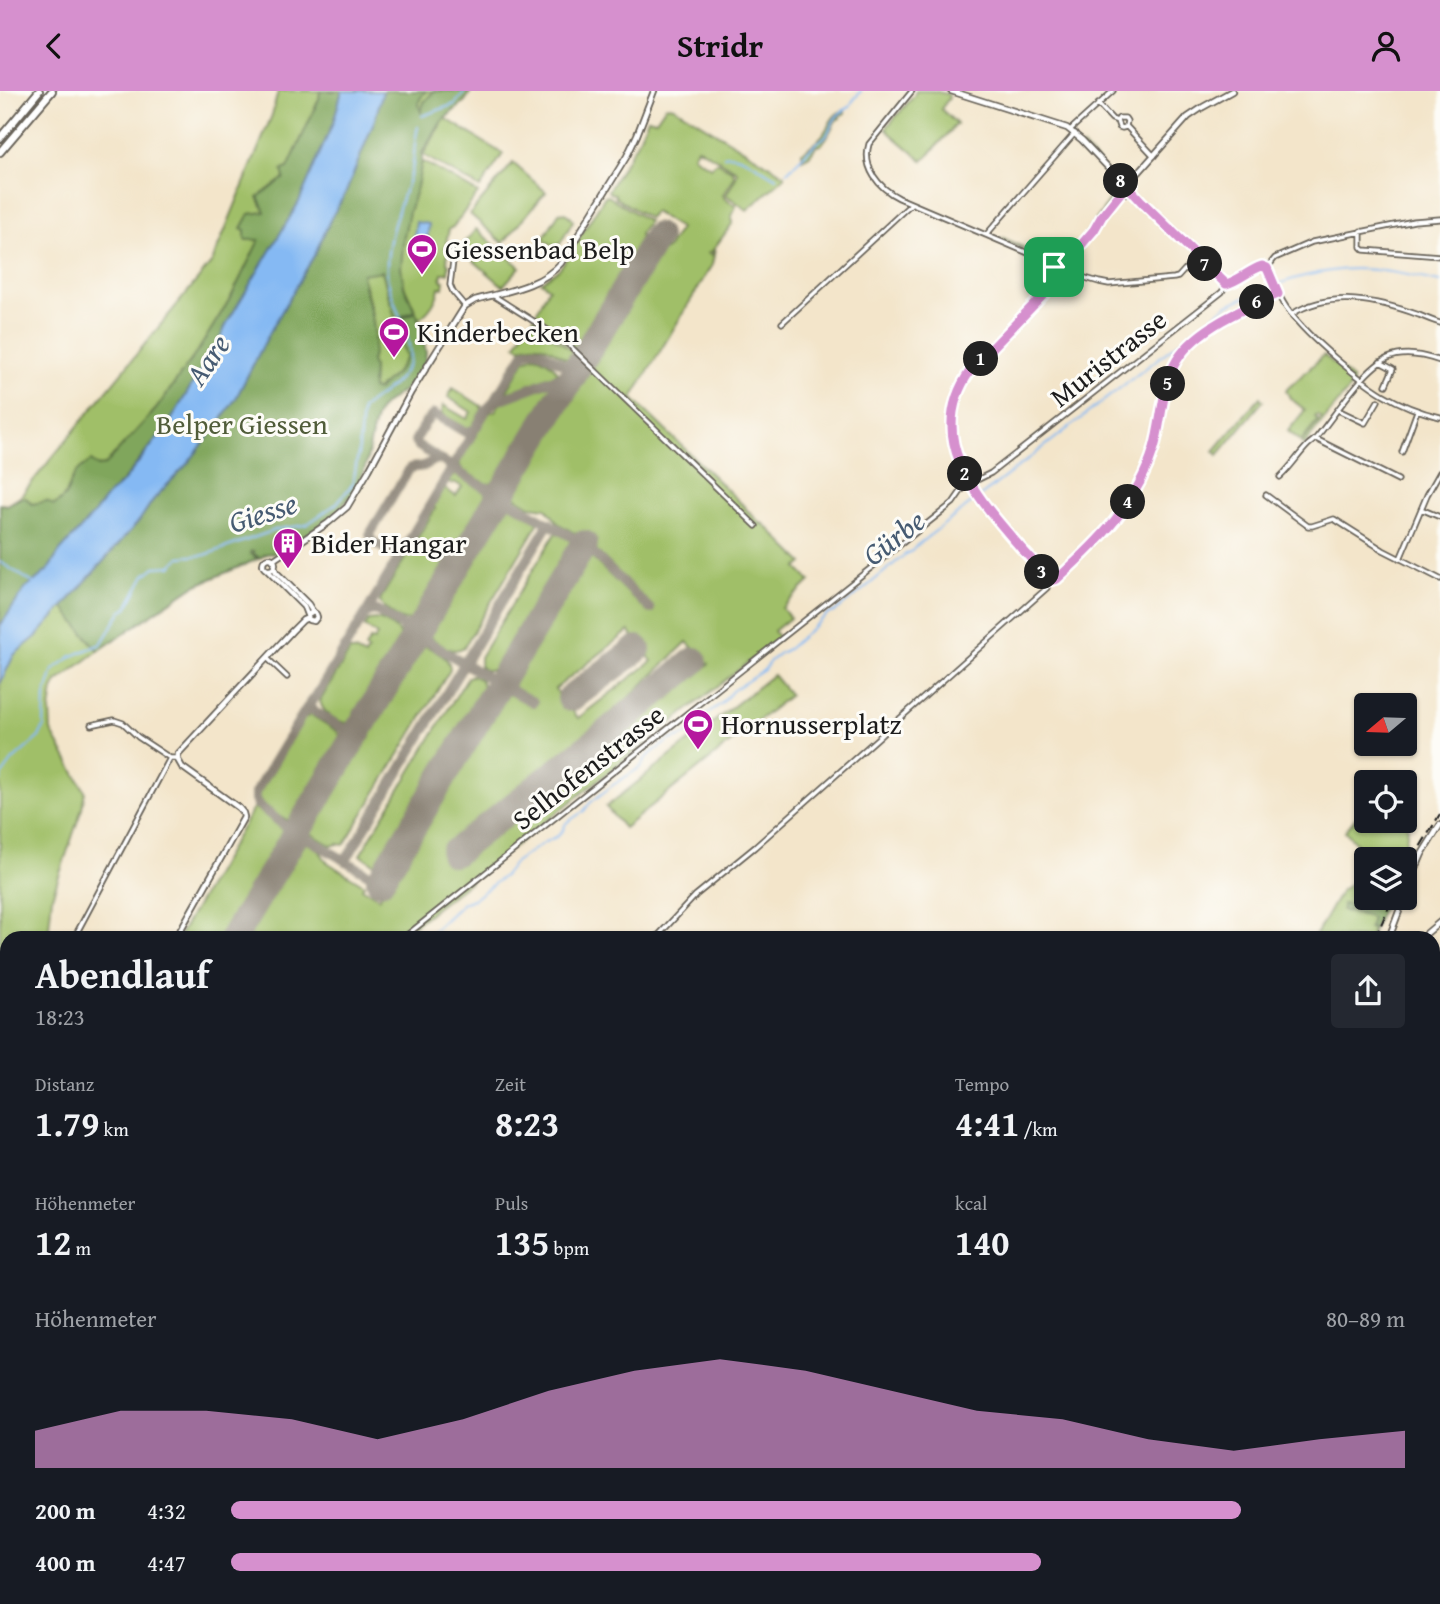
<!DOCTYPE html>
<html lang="de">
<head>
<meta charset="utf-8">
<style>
	body { margin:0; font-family:"Gentium Book Plus",serif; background:#242831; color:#f1f3f6; height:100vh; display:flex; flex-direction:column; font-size:26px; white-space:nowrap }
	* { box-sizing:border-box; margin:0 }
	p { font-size:23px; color:#9ea1a6 }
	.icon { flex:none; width:38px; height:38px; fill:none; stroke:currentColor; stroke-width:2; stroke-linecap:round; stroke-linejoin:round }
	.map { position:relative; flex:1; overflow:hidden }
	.panel { position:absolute; left:0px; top:840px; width:1440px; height:674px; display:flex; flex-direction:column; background:#171b24; border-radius:21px 21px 0 0; box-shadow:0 2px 5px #0004 }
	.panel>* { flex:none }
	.needle { width:46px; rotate:251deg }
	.buttons { position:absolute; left:1354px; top:602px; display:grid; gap:14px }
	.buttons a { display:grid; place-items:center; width:63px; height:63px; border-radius:7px; background:#171b24; box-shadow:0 2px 5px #0004; font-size:35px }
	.pin { position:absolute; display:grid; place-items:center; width:60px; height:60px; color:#fff; margin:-30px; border-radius:14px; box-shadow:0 4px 10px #0006 }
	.km { position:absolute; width:35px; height:35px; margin:-18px; border-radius:50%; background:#222; color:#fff; font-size:19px; line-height:35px; text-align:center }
	.round { display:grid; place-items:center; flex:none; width:74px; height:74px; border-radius:7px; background:#242831 }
	.headline { display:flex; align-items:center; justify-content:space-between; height:119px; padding:0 35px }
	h1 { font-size:38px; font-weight:700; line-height:52px }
	.metrics { display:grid; grid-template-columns:repeat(3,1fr); gap:10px; height:119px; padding:7px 35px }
	.metrics div { display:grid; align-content:center }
	.metrics b { font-size:35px; font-weight:700 }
	.metrics small { font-size:19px; font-weight:400 }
	.metrics p { font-size:19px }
	.chart { height:196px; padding:14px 35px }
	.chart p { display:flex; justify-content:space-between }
	.chart svg { width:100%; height:126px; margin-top:7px; fill:#d690ce; opacity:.7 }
	ul { padding:0 35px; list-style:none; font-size:23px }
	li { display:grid; grid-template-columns:112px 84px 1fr; align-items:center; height:52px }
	li i { height:18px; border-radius:9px; background:#d690ce }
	header { display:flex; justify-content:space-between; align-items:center; height:91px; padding:0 35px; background:#d690ce; color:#111; font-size:32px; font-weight:700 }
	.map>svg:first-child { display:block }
	.green { fill:#a0bf67; stroke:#5e6e42; stroke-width:2; fill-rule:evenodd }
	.forest { fill:#80a65c; stroke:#4e613c; stroke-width:2 }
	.water { fill:#85b9f3; stroke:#506a88; stroke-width:2 }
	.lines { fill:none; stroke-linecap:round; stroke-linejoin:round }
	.stream { stroke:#85b9f3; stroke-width:2 }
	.taxiway { stroke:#888073; stroke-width:10 }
	.runway { stroke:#888073; stroke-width:28 }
	.minor-casing { stroke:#676259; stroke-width:7 }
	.tertiary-casing { stroke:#676259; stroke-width:8 }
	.secondary-casing { stroke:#676259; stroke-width:8 }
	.motorway-casing { stroke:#676259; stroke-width:10 }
	.minor { stroke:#fff; stroke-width:3.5 }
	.tertiary { stroke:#fff; stroke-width:4.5 }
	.secondary { stroke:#fff; stroke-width:4.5 }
	.motorway { stroke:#fff; stroke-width:6 }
	.rail { stroke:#1c1c1c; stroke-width:2; stroke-dasharray:10 5; stroke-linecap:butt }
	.route-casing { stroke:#fff; stroke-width:14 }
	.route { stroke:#d690ce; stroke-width:9 }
	.labels { text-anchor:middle; stroke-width:6; stroke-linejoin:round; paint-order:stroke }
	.poi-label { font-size:28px; fill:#1c1c1c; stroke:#fdfcf7; text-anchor:start }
	.street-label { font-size:28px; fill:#1c1c1c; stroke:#fdfcf7 }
	.park-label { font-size:28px; fill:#515d3a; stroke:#fdfcf7 }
	.water-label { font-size:30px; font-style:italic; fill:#465b72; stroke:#fdfcf7 }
</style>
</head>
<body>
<header><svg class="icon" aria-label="back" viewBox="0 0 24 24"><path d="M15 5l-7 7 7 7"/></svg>Stridr<svg class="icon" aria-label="person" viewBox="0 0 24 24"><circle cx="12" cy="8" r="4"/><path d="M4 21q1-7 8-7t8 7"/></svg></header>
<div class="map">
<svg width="1440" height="1513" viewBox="0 0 1440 1513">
	<rect width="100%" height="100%" fill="#fdfcf7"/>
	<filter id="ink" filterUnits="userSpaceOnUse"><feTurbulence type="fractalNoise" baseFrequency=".0143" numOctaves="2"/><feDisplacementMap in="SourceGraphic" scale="14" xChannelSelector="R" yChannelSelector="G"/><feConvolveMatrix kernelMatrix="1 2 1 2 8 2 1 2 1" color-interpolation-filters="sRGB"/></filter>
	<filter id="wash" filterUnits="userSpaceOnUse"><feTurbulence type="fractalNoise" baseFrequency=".00686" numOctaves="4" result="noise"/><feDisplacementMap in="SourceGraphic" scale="28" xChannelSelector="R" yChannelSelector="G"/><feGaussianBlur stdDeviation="1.57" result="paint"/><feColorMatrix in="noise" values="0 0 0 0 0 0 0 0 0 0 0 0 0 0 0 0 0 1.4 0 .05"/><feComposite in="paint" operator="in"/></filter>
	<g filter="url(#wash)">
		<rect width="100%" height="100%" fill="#f3e5ca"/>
		<path class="green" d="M278,0H439L422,62L416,99L422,70L478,102L453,136L449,138L445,157L448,158L447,172L449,173L448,182H442L441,189L444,190L443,197L439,196C438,209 429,221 419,228L415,222L396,230L404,261L407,265L396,282L375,300L372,297L373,277L371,270C379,245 371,216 364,191L351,406L331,426L260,467L194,495L98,560L57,591L53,599L50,619L51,640L85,700L82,717L52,806L48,847H7V892L0,891V413L7,414L20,406L212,171L272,24ZM401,177L404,195L415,219L394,221L389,208L383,180Z
			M916,0H932L948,3L949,7L941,18L957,33L923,70L890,42L886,37L914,5Z
			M669,15L674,16L785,84V86L747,119L726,104L736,86L737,80L700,58L697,57L693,64L694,66L711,76L717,71L733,80L734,85L723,104L725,108L736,115L732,125V133L713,159L708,162L711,165L715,159L712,174L632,307L746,417V418L761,433L763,432L803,472L797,477L810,490L782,517L790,527L774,540L779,547L398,847H245L304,748L319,759L327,771L364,794L362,797L379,807L587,462L647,520L652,516L585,448L559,433L546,417L530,415L512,404L588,276H592L590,273L656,164L667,158L680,137L654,121L649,127L616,107L615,103L610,102L608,100L639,48L648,27L656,29L665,16ZM629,540L652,570L578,627L555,598ZM687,551L709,573L454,775L444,759L592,642Z
			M845,19V22L839,25L840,27L836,29L827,46L821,54L816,55L810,64L802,68V61C808,57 815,53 820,47C830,37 830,23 845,19Z
			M445,27L503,63L480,97L423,64Z
			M1083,55L1114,89L1113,96L1116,103L1090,141L1066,170L1053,171L1002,149L1003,147C1015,152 1043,167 1055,169C1071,170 1104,118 1112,104L1110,88L1104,80L1081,57Z
			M513,72L546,101L503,152L470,123Z
			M605,105H608L648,130L640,142V154L577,259L544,236L546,232L542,230L540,233L533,228L549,197L541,191L559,178L565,170Z
			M559,122C564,120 571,125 573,130L560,153L554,155L545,150L544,146Z
			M476,138L520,176L503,195L460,158Z
			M530,231L561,251L573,261L572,266L567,268C551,259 539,248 520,257L516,254L526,236Z
			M1324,264L1352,288L1353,293L1304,354L1301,352L1322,327L1317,324L1315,326L1318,329L1301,350L1288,340L1305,319L1290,307L1286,299Z
			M534,265C543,266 553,273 558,281L556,283L505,303L525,269Z
			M558,290L495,392L487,393L462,379L460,375L459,368L488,322L495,320L501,311Z
			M453,297L481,315L482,319L471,338C462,337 461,334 455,331C447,326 440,327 443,314L467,328L471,321L448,306Z
			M1260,306L1263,310L1218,364L1214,360Z
			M459,384L484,399L487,407L414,528C403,534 388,521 380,512L381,507L435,418L434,414L444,397L456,405L462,396L454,391L452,393L448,391L452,384Z
			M507,411L539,431L464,556C452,565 438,552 427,543Z
			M556,441L573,449L497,575L492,579H485L480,575V566Z
			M375,528C385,529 400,538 401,548L354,628L351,632C339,633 322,622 320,610L350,560H355L365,565L368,559L365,557L371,548L374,550L377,544L365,536L369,529Z
			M422,553C432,559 451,565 450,579L344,754L337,753L332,755L308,741Z
			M472,584L481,589L483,595L482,599L376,774L360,764L467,587Z
			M773,584L790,604L624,737L606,716Z
			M311,624L337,640L340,644V650L297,723L292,728L287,729C276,725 259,715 258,703L304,627Z
			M1367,713V730H1403L1408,736L1405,756L1409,763L1405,770V768H1371L1345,740Z
			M254,716L283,738L284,741L283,746L222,847H182L179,845Z
			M1367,778V803L1361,805L1360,816L1350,819L1372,827L1369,837L1373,839L1370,847H1314L1341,800L1362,784Z
			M7,1145V1242L0,1235V1157Z
			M1440,1186V1437L1433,1431V1204L1436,1201V1194Z
			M0,1241L7,1248V1502L0,1498Z
			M0,1500L7,1504V1507H65V1513H0Z
			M668,1507H712L732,1513H654Z
			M1280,1507H1429L1424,1513H1278Z"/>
		<path class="forest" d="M320,0H342L333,32L299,111L227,232L217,255L200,280L170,331L122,391L109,403L91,426L60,460L48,479L25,498L0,535V413L7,414L20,407H26L32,413L47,410L54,414C74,401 65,394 77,381C81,376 87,373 91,370L98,375L105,374L156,318L199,258L231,206L259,149H245V139L241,137L249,123L265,121L258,106L284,87L282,79L288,77L319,8Z
			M383,0H426C419,8 417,10 421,21L424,11L434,0H471L465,10L442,30L422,62V70L417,96L409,121L404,145L401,177L404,195L415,220L395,228L382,180L362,183C366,212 381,241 371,270L373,277L372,298L377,299L396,282L407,265L404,261L395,230L416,221C419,228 420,235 422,242C423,249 426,257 426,263C425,278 415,291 404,299C395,306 385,311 379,320C372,333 370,358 366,373C352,421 315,438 276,462L266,463L260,467L254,463V460H251V463L258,468L194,495L98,560L63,516L139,430L153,409L188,372L219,332L236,307L271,239L315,163L330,129L346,101L375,28Z
			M1367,803V807H1387L1373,839L1369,837L1372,827L1362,823L1361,824L1350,819L1346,821L1342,819V813L1360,816L1361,805Z
			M1433,1136L1440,1140V1186L1436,1194V1201L1433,1204Z
			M1187,1507H1280L1278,1513H1185Z"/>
		<path class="water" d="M342,0H383L375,28L346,101L330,129L315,163L271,239L236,307L219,332L188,372L153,409L139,430L37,545L14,564L0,593V535L25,498L48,479L60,460L91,426L109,403L123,391L170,331L200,280L217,255L227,232L299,111L333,32Z
			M416,131L429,133L426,158L427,162L426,165L412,163Z
			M0,891L7,892V958L0,968Z"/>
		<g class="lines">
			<path class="stream" d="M422,25L455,13L465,0
				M724,65C741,60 762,80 777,87
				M787,81L817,51C831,46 829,32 839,23C841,21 848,17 850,16L852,11L861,0
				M0,471L35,493
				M0,691L2,684L13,669L39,646L44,635L45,605L53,579L72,565L101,553L121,521L127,517L145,484L155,476L171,475L180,466L205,464L278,438L306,434L336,413L353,393L359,357L362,318C377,306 400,292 408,274C418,252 387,207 387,182C386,155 395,129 403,104C406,96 410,87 412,79C415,65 414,50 418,36
				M419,847L430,843L463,812L475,807L505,784L515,771L545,751L558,745L563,739L566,732L584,720L590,712L613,694L641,676L646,667L653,661L670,649L681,646L689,642L703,632L704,625L721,613L732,600L764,579L770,570L780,562L788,558L828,523L834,521L859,502L907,462L912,460L916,455L1226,215C1266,195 1309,179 1355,178C1384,178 1412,185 1440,191
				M729,1507L740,1511
				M647,1513L659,1507"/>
			<path class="taxiway" d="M565,274L574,275L582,269
				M494,311L557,287
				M453,378L487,398L493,408L491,420
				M459,380L417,354L415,350L425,332L434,323L465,341L473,339
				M485,396L584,453L650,518
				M488,397H500L509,389
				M401,464L397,465L372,450L370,443L410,377L424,375L436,368L441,369
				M367,522L372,519L377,520L499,593L533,611
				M404,536L417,535L426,527
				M403,537L408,546L407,559
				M304,621L307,618L312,619L344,638L349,645L348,656
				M344,638L353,639L362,632
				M286,735L380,790
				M286,735H297L304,728
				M286,758L291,747L290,739L257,713L255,708V702L306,618L316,605L363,527L487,318L493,312L524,262L532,259L540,260L565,274L570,282L569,290
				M346,769L549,432"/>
			<path class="runway" d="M571,607L637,558
				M454,762L600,647L694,570
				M380,790L584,453
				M233,847L657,145"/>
		</g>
	</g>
	<g filter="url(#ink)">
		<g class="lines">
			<g class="minor-casing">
				<path id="minor" d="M912,0L869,53C862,77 879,97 899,107L1028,162L1053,176
					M1098,13L1112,28L1117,30L1119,36L1122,37L1126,36
					M1117,30L1119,27H1125L1127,30L1126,35L1154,65
					M1070,39L1113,0
					M1131,99L1226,193
					M1361,140V156L1364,159L1440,165
					M986,144L1075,42
					M452,155L453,170L450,194L453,201L465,215
					M1052 180a7 7 0 1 1 14 0a7 7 0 1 1-14 0Z
					M1063,175L1094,139L1102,125L1122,100
					M1267,177C1273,190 1278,204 1286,216C1299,235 1317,251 1334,266C1369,296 1394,315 1440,326
					M1267,177L1275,167L1312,151L1414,130L1440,128
					M1065,181L1099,191L1109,193L1174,187L1178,186L1197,165
					M494,205L562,248L571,256L756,435
					M1292,223C1331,199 1378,209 1419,224C1426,227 1433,230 1440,232
					M782,232L911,113
					M1380,271L1393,278L1386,294
					M1338,319L1365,332L1378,310
					M1316,348L1398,389
					M1402,361L1417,320
					M1280,386C1291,376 1298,364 1308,354C1311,351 1314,350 1316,347C1333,327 1364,277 1388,267C1405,260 1423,264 1440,270
					M1266,404L1308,435H1312L1334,428L1383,459L1440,488
					M1421,418L1440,426
					M1400,468L1427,404L1440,381
					M1048,490L1057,488C1093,456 1124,426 1144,381C1153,362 1158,341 1162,320C1165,308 1166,296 1170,284C1184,243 1241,218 1278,203
					M267,567L287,586
					M91,634L114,629L123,632L138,646L170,667
					M74,847L170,667H177
					M403,847L953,412L962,399L971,392L991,382L1222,201L1226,193C1240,190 1252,173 1267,177
					M656,847L696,804L755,756L1047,497L1048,490L1046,486L996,428L966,386L956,362L952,332L957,306L970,280L1051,196L1057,187
					M145,1507L146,1513
					M329,1513L332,1507
					M802,1513V1507
					M1052,1513L1056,1507
					M1176,1513L1177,1507"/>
			</g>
			<g class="tertiary-casing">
				<path id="tertiary" d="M951,0L1067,37L1082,49L1121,90
					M1119 95a7 7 0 1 1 14 0a7 7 0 1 1-14 0Z
					M1131,90L1188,26L1203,16L1232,0
					M263 473a6 6 0 1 1 12 0a6 6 0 1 1-12 0Z
					M273,469L328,432L347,416L369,379L411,301L465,215L475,209C503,201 541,196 561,172L627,65L637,44L654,0
					M274,475L276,481L308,513L313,521
					M266,478L304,516L309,529L314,530L317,526L316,523L313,521L308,524
					M176,847L244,726L243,722L239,717L182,676L178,669V663L292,540L303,529L308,527
					M0,1154L7,1142
					M0,1239L7,1246
					M740,1507L756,1513
					M1115,1513L1119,1507
					M1437,1513L1440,1508"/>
			</g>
			<g class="secondary-casing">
				<path id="secondary" d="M1405,803L1422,763L1440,734
					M1389,847L1404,807
					M1421,847L1440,831
					M1165,1513V1507"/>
			</g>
			<g class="motorway-casing">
				<path id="motorway" d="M0,47L39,0
					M0,61L52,0"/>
			</g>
			<use href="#minor" class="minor"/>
			<use href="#tertiary" class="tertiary"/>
			<use href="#secondary" class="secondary"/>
			<use href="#motorway" class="motorway"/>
			<path class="rail" d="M1405,781L1440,723
				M1375,847L1393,807
				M1106,1513L1109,1507"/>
		</g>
	</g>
	<g class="lines" filter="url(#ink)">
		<g class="route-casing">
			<path id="route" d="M1126,88L1132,91L1133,94L1131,99L1141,110L1226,193C1239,190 1249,179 1262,175L1267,177L1278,203C1245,217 1197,237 1177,269C1162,293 1162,330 1154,357C1137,413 1099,450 1057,488L1048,490C1042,478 1030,467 1021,457C977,406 923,348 970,280L1051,196L1057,187L1053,184L1054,176L1058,174L1063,175L1094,139L1102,125L1122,100L1119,96L1121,90Z"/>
		</g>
		<use href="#route" class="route"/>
	</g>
	<defs>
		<g id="stadium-pin" transform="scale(1.575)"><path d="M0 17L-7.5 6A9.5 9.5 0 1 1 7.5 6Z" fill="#b5179e" stroke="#fdfcf7"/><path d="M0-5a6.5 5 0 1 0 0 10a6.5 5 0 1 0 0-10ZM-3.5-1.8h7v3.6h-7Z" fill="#fff"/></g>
		<g id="building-pin" transform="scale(1.575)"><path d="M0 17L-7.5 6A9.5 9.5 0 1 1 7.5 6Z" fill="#b5179e" stroke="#fdfcf7"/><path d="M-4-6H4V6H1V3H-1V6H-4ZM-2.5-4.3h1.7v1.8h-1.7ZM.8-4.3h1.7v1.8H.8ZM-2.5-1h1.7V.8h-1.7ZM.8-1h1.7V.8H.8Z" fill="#fff"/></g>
	</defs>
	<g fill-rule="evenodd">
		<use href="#stadium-pin" x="422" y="158"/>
		<use href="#stadium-pin" x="394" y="241"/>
		<use href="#building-pin" x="288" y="452"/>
		<use href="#stadium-pin" x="698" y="633"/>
	</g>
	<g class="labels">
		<g class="poi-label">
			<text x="445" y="168">Giessenbad Belp</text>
			<text x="417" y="251">Kinderbecken</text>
			<text x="311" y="462">Bider Hangar</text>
			<text x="721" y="643">Hornusserplatz</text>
		</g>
		<g class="street-label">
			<text transform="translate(1108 267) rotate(-38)" y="10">Muristrasse</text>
			<text transform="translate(588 676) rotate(-38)" y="10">Selhofenstrasse</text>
		</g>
		<g class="park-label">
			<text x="242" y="343">Belper Giessen</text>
		</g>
		<g class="water-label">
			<text transform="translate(208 269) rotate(-56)" y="10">Aare</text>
			<text transform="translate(263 422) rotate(-18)" y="10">Giesse</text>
			<text transform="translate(894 447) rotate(-38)" y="10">Gürbe</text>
		</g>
	</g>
</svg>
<div class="buttons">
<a><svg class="needle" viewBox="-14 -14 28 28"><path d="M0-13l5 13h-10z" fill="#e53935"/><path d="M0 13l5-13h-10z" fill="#9ea1a6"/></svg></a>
<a><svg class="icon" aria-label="locate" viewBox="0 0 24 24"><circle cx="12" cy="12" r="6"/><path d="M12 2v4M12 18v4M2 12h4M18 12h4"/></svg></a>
<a><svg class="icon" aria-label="layers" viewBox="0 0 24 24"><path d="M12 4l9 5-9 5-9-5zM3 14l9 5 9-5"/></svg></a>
</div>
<div class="pin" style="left:1054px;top:176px;background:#1e9e55"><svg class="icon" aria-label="arrive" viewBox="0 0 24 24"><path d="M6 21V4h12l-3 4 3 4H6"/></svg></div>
<b class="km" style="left:981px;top:268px">1</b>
<b class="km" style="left:965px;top:383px">2</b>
<b class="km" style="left:1042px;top:481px">3</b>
<b class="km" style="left:1128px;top:411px">4</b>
<b class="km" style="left:1168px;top:293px">5</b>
<b class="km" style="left:1257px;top:211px">6</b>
<b class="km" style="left:1205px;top:173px">7</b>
<b class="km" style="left:1121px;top:90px">8</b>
<section class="panel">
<div class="headline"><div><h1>Abendlauf</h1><p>18:23</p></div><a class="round"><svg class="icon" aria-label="share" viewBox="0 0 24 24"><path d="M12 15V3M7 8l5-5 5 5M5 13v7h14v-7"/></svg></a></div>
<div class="metrics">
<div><p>Distanz</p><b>1.79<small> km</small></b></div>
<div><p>Zeit</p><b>8:23</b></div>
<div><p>Tempo</p><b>4:41<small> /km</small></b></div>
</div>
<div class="metrics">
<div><p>Höhenmeter</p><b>12<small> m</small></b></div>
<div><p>Puls</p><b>135<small> bpm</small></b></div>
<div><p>kcal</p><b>140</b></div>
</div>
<div class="chart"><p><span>Höhenmeter</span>80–89 m</p>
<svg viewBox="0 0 160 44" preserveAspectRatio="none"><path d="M0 44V31L10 24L20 24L30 27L40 34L50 27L60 17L70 10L80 6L90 10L100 17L110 24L120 27L130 34L140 38L150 34L160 31V44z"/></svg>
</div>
<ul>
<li><b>200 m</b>4:32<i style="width:86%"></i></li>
<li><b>400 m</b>4:47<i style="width:69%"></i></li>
</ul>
</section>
</div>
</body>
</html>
